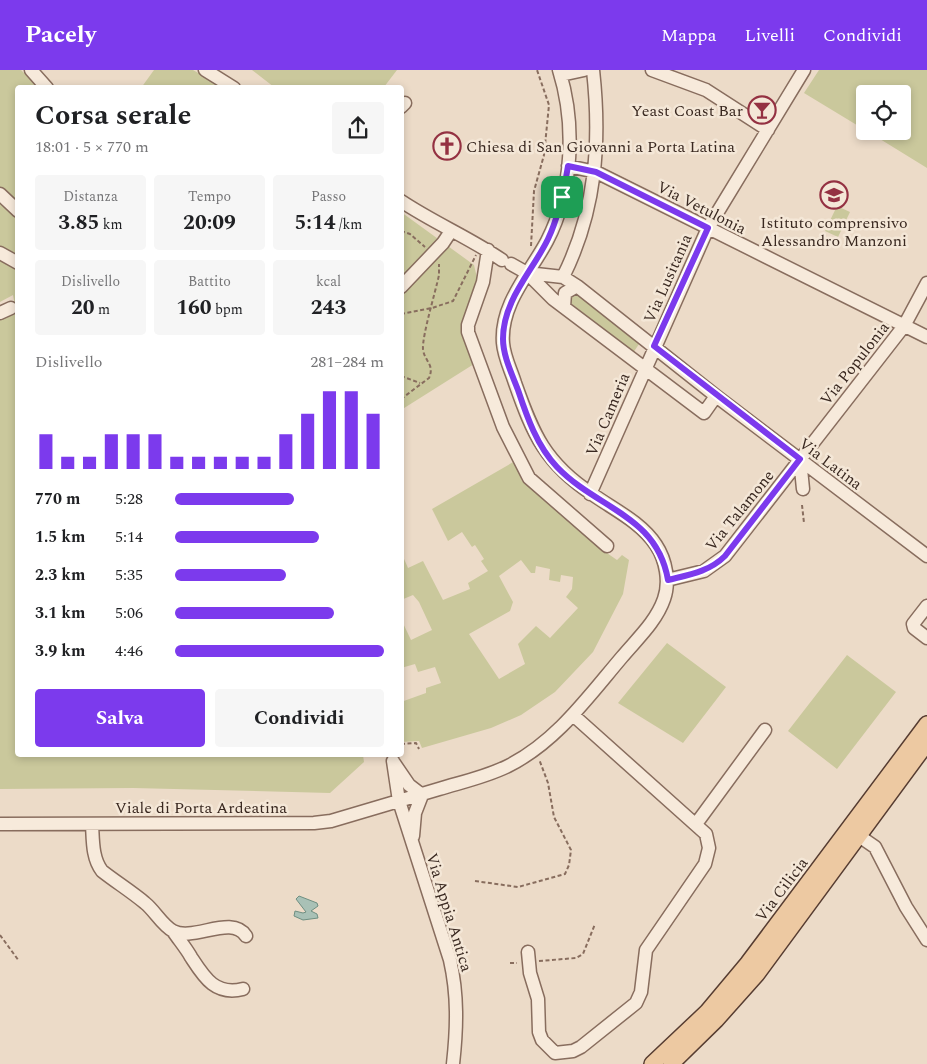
<!DOCTYPE html>
<html lang="it">
<head>
<meta charset="utf-8">
<style>
	body { margin:0; font-family:Spectral,serif; background:#f6f6f6; color:#202124; height:100vh; display:flex; flex-direction:column; font-size:19px; white-space:nowrap }
	* { box-sizing:border-box; margin:0 }
	p { font-size:16px; color:#757577 }
	.icon { flex:none; width:28px; height:28px; fill:none; stroke:currentColor; stroke-width:2; stroke-linecap:round; stroke-linejoin:round }
	.map { position:relative; flex:1; overflow:hidden }
	.drawer { position:absolute; left:15px; top:15px; width:389px; height:672px; display:flex; flex-direction:column; background:#fff; border-radius:5px; box-shadow:0 2px 8px #0003 }
	.drawer>* { flex:none }
	.fabs { position:absolute; left:856px; top:15px; display:grid; gap:10px }
	.fabs a { display:grid; place-items:center; width:55px; height:55px; border-radius:5px; background:#fff; box-shadow:0 2px 8px #0003; font-size:25px }
	.pin { position:absolute; display:grid; place-items:center; width:42px; height:42px; color:#fff; margin:-21px; border-radius:10px; box-shadow:0 2px 8px #0006 }
	.round { display:grid; place-items:center; flex:none; width:52px; height:52px; border-radius:5px; background:#f6f6f6 }
	.head { display:flex; align-items:center; justify-content:space-between; height:85px; padding:0 20px }
	h1 { font-size:28px; font-weight:700; line-height:38px }
	.stats { display:grid; grid-template-columns:repeat(3,1fr); gap:8px; height:85px; padding:5px 20px }
	.stats div { display:grid; align-content:center; border-radius:5px; background:#f6f6f6; text-align:center }
	.stats b { font-size:21px; font-weight:700 }
	.stats small { font-size:14px; font-weight:400 }
	.stats p { font-size:14px }
	.chart { height:140px; padding:10px 20px }
	.chart p { display:flex; justify-content:space-between }
	.chart svg { width:100%; height:90px; margin-top:5px; stroke:#7c3aed; stroke-width:6 }
	.action { display:flex; gap:10px; margin-top:auto; padding:10px 20px }
	.action a { flex:1; height:58px; border-radius:5px; background:#7c3aed; color:#fff; font-size:20px; font-weight:700; line-height:58px; text-align:center }
	.action a+a { background:#f6f6f6; color:#202124 }
	ul { padding:0 20px; list-style:none; font-size:16px }
	li { display:grid; grid-template-columns:80px 60px 1fr; align-items:center; height:38px }
	li i { height:12px; border-radius:6px; background:#7c3aed }
	header { display:flex; align-items:center; gap:30px; box-sizing:border-box; height:70px; padding:0 25px; background:#7c3aed; color:#fff }
	header strong { font-size:24px }
	nav { display:flex; gap:28px; margin-inline-start:auto; font-size:18px }
	.map>svg:first-child { display:block }
	.green { fill:#cac89c; fill-rule:evenodd }
	.water { fill:#a9c1b6; stroke:#6f8f82 }
	.lines { fill:none; stroke-linecap:round; stroke-linejoin:round }
	.minor-casing { stroke:#886d5e; stroke-width:15 }
	.major-casing { stroke:#563c31; stroke-width:18 }
	.path { stroke:#886d5e; stroke-width:2; stroke-dasharray:4 2.5; stroke-linecap:butt }
	.minor { stroke:#f7eadb; stroke-width:12 }
	.major { stroke:#edc9a2; stroke-width:15 }
	.route-casing { stroke:#fff; stroke-width:10 }
	.route { stroke:#7c3aed; stroke-width:6 }
	.labels { text-anchor:middle; stroke-width:5; stroke-linejoin:round; paint-order:stroke }
	.poi-label { font-size:16px; fill:#392820; stroke:#f4e7d7; text-anchor:end }
	.street-label { font-size:16px; fill:#392820; stroke:#f4e7d7 }
</style>
</head>
<body>
<header>
<strong>Pacely</strong>
<nav><a>Mappa</a><a>Livelli</a><a>Condividi</a></nav>
</header>
<div class="map">
<svg width="927" height="994" viewBox="0 0 927 994">
	<rect width="100%" height="100%" fill="#ecdbc8"/>
	<path class="green" d="M0,0H21L38,17L18,18V685H363L364,692L330,723L133,718L0,719V248L16,240L13,225L0,232Z
		M154,0H193L223,17L141,18Z
		M252,0H397L384,17H274Z
		M819,0H927V98L867,61H902V24H865V60L804,23Z
		M837,136L850,142L838,167L825,161Z
		M401,142L474,195L478,212L462,257L474,294L401,340Z
		M575,219L641,271L633,283L568,231Z
		M515,391L522,411L604,481L617,490L622,485L629,490L623,524L593,582L555,622L521,645L491,658L422,678L419,671L401,672V632L426,623V618L441,613L435,597L418,602L415,594L401,598V549L411,570L432,560L419,532L413,525L401,530V482L408,498L423,491L443,530L470,519L468,513L488,501L481,491L484,489L475,475L472,477L462,462L448,471L432,439ZM521,490L531,503H535L536,496L550,499L549,510L560,512L561,505L573,507L572,519L566,527L578,538L550,568L536,556L518,574L525,594L499,609L469,564L510,541L513,532L499,506Z
		M667,573L726,617L683,673L618,633Z
		M847,585L896,622L837,699L788,661Z"/>
	<path class="water" d="M299,826L317,833L318,836L311,841L317,844L318,848L303,850L294,846L295,841L303,843L306,842L296,829Z"/>
	<g class="lines">
		<g class="minor-casing">
			<path id="minor" d="M31,0L47,18
				M205,0L234,18
				M652,0L706,20L768,60
				M561,5L584,0
				M401,37L405,33
				M568,96L596,102L927,267
				M0,124L18,141
				M401,131C434,153 470,168 502,190
				M488,180L483,212L468,255V262L503,357L529,408L607,476
				M0,183L18,193
				M511,194L527,203L563,207L577,216L716,326L927,486
				M527,203L553,229L704,343L716,326
				M563,207C596,141 601,72 593,0
				M401,217L443,173L451,161
				M564,237L565,223L577,216
				M0,243L11,238
				M800,389L803,419
				M590,424L708,158L804,0
				M667,510L704,501L725,486L904,256L927,213
				M927,536L913,554L914,558L927,568
				M393,691L399,731L450,890C458,925 457,958 453,994
				M394,693L409,715L422,725
				M0,754L314,753L331,751C367,740 403,730 439,719C462,712 486,707 508,696C556,672 588,627 622,587C637,569 656,552 664,529C670,512 666,490 656,475C641,452 613,439 592,424C545,393 533,364 515,313C511,300 504,287 503,273C500,234 530,203 547,171C573,121 576,54 559,0
				M92,754C93,770 92,788 102,801C116,812 132,822 145,833C155,841 162,855 173,861C193,872 232,844 246,866
				M696,754L765,660
				M413,766L415,743L422,725
				M859,766L875,777L906,837L927,870
				M173,861C179,870 186,878 191,887C204,907 215,926 243,919
				M528,882L530,903L538,929L539,962L542,970L555,983L573,981L581,977L636,933L641,922L646,880L705,794L709,778L706,764L573,645"/>
		</g>
		<g class="major-casing">
			<path id="major" d="M652,994L707,942L748,893L927,654
				M671,994L716,950L757,904L927,673"/>
		</g>
		<path class="path" d="M401,161L410,164L425,177
			M531,176L534,121L544,85L549,35L537,0
			M401,244L432,238L453,231L476,185
			M401,306L420,313
			M401,329L429,308C435,294 424,291 423,279C422,266 436,220 439,205V194
			M802,435L804,453
			M401,674L416,673L419,679
			M475,811L518,817L565,804L569,795L571,780L554,747L548,713L539,689
			M0,865L19,891
			M539,891L576,888L583,884L595,854
			M510,893H517"/>
		<use href="#minor" class="minor"/>
		<use href="#major" class="major"/>
	</g>
	<g class="lines">
		<g class="route-casing">
			<path id="route" d="M568,96L596,102L708,158L654,276L800,389L725,486C709,502 688,505 668,510C657,445 597,439 557,397C537,376 527,347 518,320C512,304 503,286 503,269C503,230 532,202 548,169C559,146 564,121 568,96Z"/>
		</g>
		<use href="#route" class="route"/>
	</g>
	<defs>
		<g id="bar-ring" transform="scale(1.4375)"><circle r="9.5" fill="#f4e7d7" stroke="#943142" stroke-width="1.5"/><path d="M-6-5H6L.8 .8V4.5H3.5V6h-7V4.5H-.8V.8Z" fill="#943142"/></g>
		<g id="church-ring" transform="scale(1.4375)"><circle r="9.5" fill="#f4e7d7" stroke="#943142" stroke-width="1.5"/><path d="M-1.2-6h2.4v3.5h3.3v2.4h-3.3V6h-2.4V-.1h-3.3v-2.4h3.3Z" fill="#943142"/></g>
		<g id="school-ring" transform="scale(1.4375)"><circle r="9.5" fill="#f4e7d7" stroke="#943142" stroke-width="1.5"/><path d="M0-5L7-2L0 1L-7-2ZM-4 1L0 2.5L4 1V4Q0 6-4 4Z" fill="#943142"/></g>
	</defs>
	<g fill-rule="evenodd">
		<use href="#bar-ring" x="762" y="40"/>
		<use href="#church-ring" x="447" y="76"/>
		<use href="#school-ring" x="834" y="125"/>
	</g>
	<g class="labels">
		<g class="poi-label">
			<text x="743" y="46">Yeast Coast Bar</text>
			<text x="466" y="82" text-anchor="start">Chiesa di San Giovanni a Porta Latina</text>
			<text x="834" y="158" text-anchor="middle">Istituto comprensivo<tspan x="834" dy="18">Alessandro Manzoni</tspan></text>
		</g>
		<g class="street-label">
			<text transform="translate(702 137) rotate(27)" y="6">Via Vetulonia</text>
			<text transform="translate(667 208) rotate(-66)" y="6">Via Lusitania</text>
			<text transform="translate(854 293) rotate(-52)" y="6">Via Populonia</text>
			<text transform="translate(607 344) rotate(-67)" y="6">Via Cameria</text>
			<text transform="translate(831 393) rotate(37)" y="6">Via Latina</text>
			<text transform="translate(739 440) rotate(-51)" y="6">Via Talamone</text>
			<text x="201" y="743">Viale di Porta Ardeatina</text>
			<text transform="translate(781 819) rotate(-53)" y="6">Via Cilicia</text>
			<text transform="translate(450 842) rotate(73)" y="6">Via Appia Antica</text>
		</g>
	</g>
</svg>
<div class="fabs">
<a><svg class="icon" aria-label="locate" viewBox="0 0 24 24"><circle cx="12" cy="12" r="6"/><path d="M12 2v4M12 18v4M2 12h4M18 12h4"/></svg></a>
</div>
<div class="pin" style="left:562px;top:127px;background:#1e9e55"><svg class="icon" aria-label="arrive" viewBox="0 0 24 24"><path d="M6 21V4h12l-3 4 3 4H6"/></svg></div>
<section class="drawer">
<div class="head"><div><h1>Corsa serale</h1><p>18:01 · 5 × 770 m</p></div><a class="round"><svg class="icon" aria-label="share" viewBox="0 0 24 24"><path d="M12 15V3M7 8l5-5 5 5M5 13v7h14v-7"/></svg></a></div>
<div class="stats">
<div><p>Distanza</p><b>3.85<small> km</small></b></div>
<div><p>Tempo</p><b>20:09</b></div>
<div><p>Passo</p><b>5:14<small> /km</small></b></div>
</div>
<div class="stats">
<div><p>Dislivello</p><b>20<small> m</small></b></div>
<div><p>Battito</p><b>160<small> bpm</small></b></div>
<div><p>kcal</p><b>243</b></div>
</div>
<div class="chart"><p><span>Dislivello</span>281–284 m</p>
<svg viewBox="0 0 160 44" preserveAspectRatio="none"><path d="M5 44V27M15 44V38M25 44V38M35 44V27M45 44V27M55 44V27M65 44V38M75 44V38M85 44V38M95 44V38M105 44V38M115 44V27M125 44V17M135 44V6M145 44V6M155 44V17"/></svg>
</div>
<ul>
<li><b>770 m</b>5:28<i style="width:57%"></i></li>
<li><b>1.5 km</b>5:14<i style="width:69%"></i></li>
<li><b>2.3 km</b>5:35<i style="width:53%"></i></li>
<li><b>3.1 km</b>5:06<i style="width:76%"></i></li>
<li><b>3.9 km</b>4:46<i style="width:100%"></i></li>
</ul>
<div class="action"><a>Salva</a><a>Condividi</a></div>
</section>
</div>
</body>
</html>
